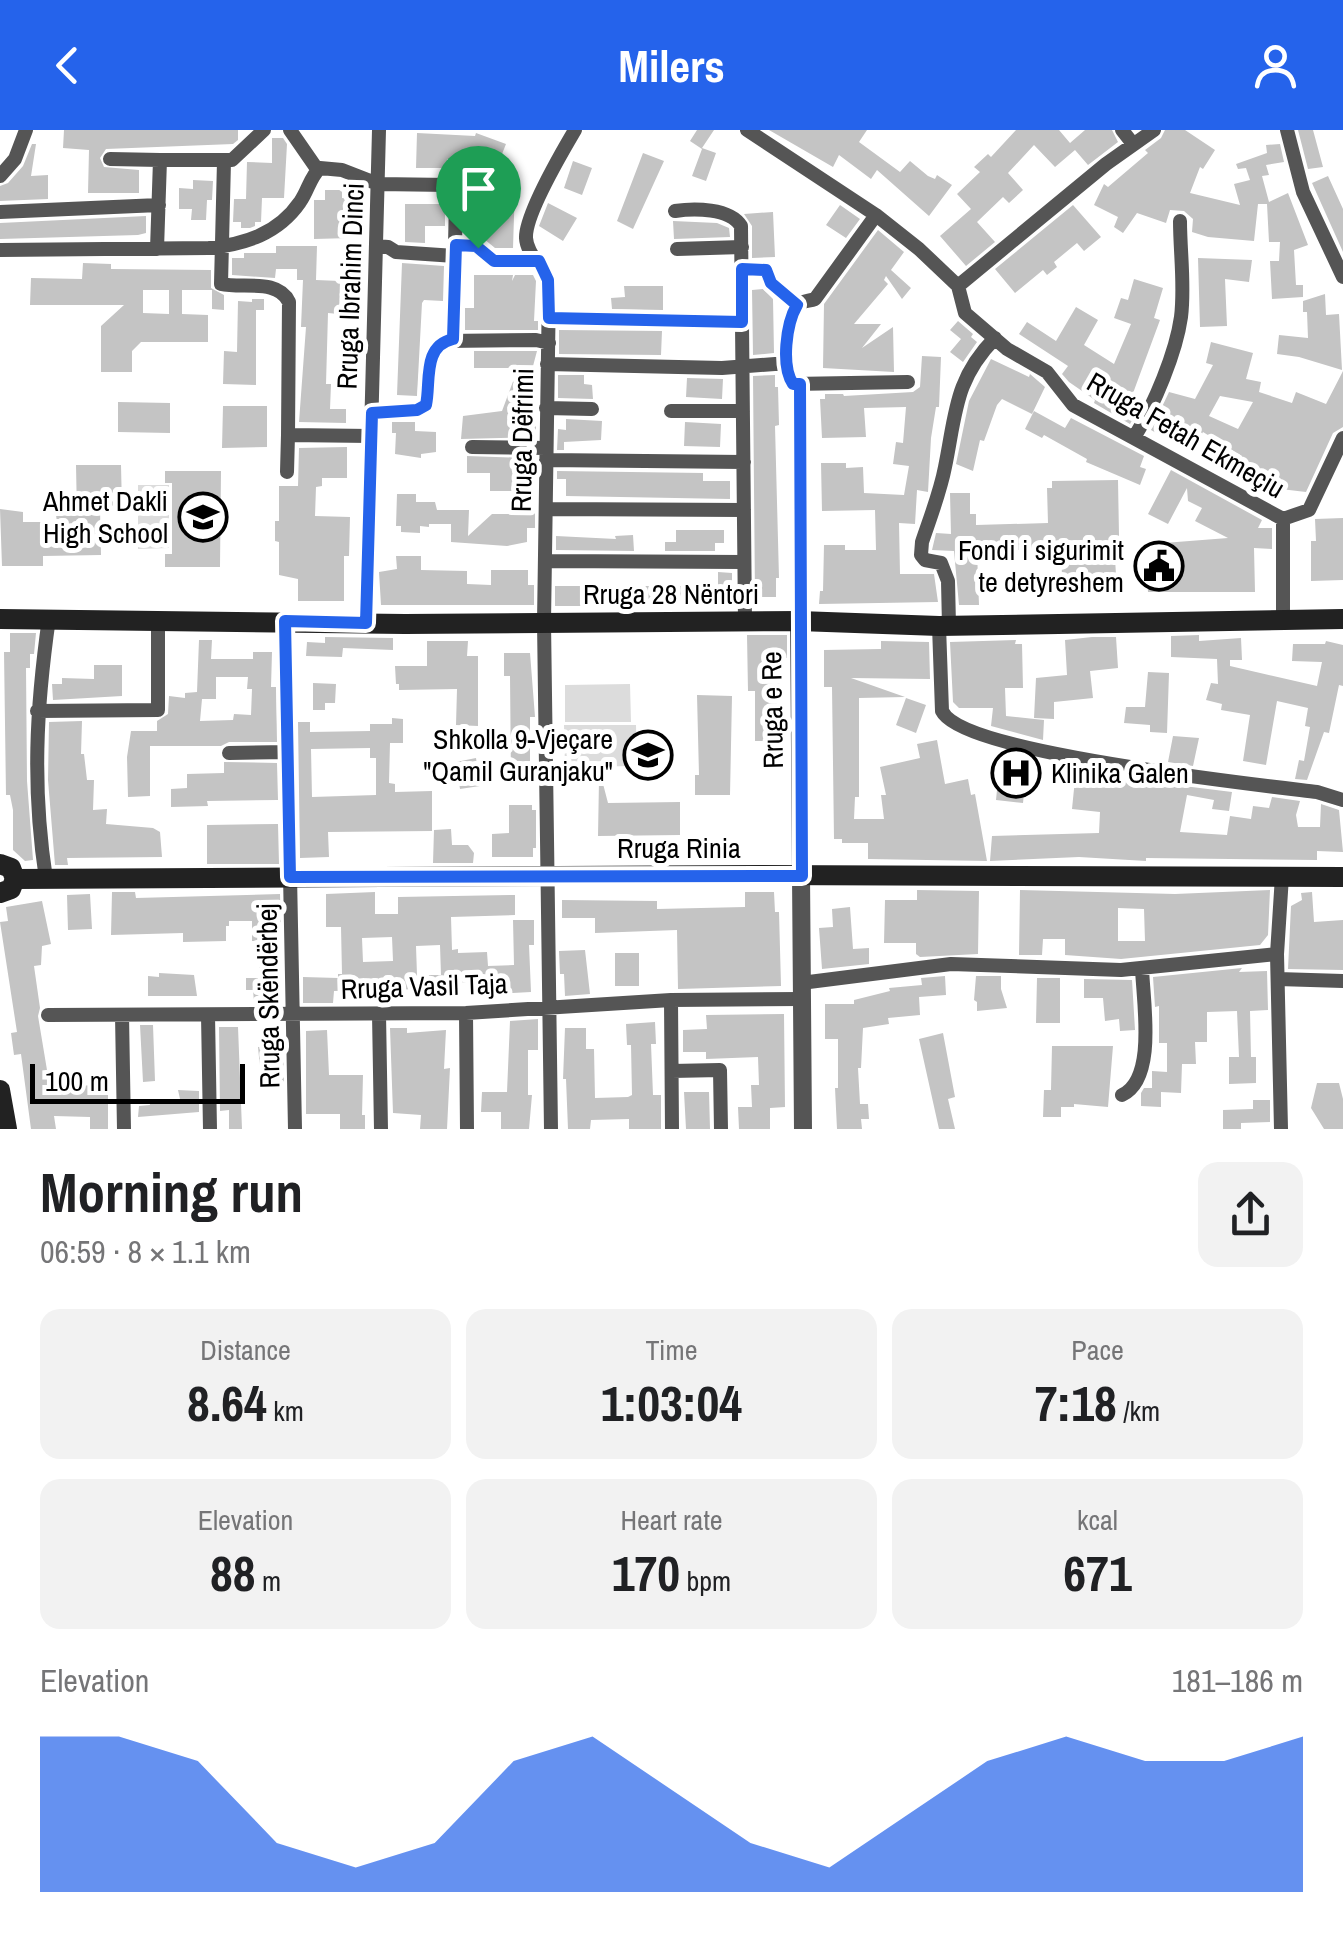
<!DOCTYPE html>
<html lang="en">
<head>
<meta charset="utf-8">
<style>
	body { margin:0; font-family:"Archivo Narrow",sans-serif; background:#f2f2f2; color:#202124; height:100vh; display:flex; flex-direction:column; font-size:38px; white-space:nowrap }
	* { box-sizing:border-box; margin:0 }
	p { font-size:32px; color:#757577 }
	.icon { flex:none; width:55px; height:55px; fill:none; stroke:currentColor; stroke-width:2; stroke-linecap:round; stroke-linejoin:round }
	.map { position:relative; height:999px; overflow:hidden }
	.details { display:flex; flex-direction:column; background:#fff; flex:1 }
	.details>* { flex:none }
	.scale { position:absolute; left:30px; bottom:25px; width:215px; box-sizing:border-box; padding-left:10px; border:5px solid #000; border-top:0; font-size:28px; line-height:35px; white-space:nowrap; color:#000; -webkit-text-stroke:8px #fff; paint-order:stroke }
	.pin { position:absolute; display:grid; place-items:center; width:85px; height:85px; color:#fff; margin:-102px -42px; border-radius:50% 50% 50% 0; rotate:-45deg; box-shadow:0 0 10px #0007 }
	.pin .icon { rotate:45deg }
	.round { display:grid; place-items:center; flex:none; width:105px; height:105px; border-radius:20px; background:#f2f2f2 }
	.head { display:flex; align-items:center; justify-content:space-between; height:170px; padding:0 40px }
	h1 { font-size:55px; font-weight:700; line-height:75px }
	.metrics { display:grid; grid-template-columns:repeat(3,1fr); gap:15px; height:170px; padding:10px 40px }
	.metrics div { display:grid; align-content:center; border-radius:20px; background:#f2f2f2; text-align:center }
	.metrics b { font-size:50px; font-weight:700 }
	.metrics small { font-size:28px; font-weight:400 }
	.metrics p { font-size:28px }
	.chart { height:280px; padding:20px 40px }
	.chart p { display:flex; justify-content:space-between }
	.chart svg { width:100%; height:180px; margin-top:10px; fill:#2563eb; opacity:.7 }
	header { display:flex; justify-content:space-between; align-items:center; height:130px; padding:0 40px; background:#2563eb; color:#fff; font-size:45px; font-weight:700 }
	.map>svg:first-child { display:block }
	.green { fill:#dcdcdc }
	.building { fill:#c4c4c4; fill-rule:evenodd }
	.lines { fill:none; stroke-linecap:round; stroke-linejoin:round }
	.minor { stroke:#555; stroke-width:14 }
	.tertiary { stroke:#555; stroke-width:18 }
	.secondary { stroke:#222; stroke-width:20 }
	.route-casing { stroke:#fff; stroke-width:20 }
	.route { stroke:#2563eb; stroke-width:12 }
	.labels { text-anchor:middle; stroke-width:10; stroke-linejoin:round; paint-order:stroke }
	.street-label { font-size:28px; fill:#000; stroke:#fff }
	.poi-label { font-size:28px; fill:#000; stroke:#fff; text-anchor:end }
</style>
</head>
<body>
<header><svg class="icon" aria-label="back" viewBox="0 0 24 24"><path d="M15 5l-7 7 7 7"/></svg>Milers<svg class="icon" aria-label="person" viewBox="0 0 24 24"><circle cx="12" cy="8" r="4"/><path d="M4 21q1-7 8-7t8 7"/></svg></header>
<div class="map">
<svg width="1343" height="999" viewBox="0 0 1343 999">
	<rect width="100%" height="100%" fill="#fff"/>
	<path class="green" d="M138,355H169V418L138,419Z
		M630,554L631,592H565V555Z
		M564,595H636L637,636L565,637Z"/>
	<path class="building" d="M64,0H238V10L233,14L106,19L100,28L104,37L139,40V63H88L89,20L63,18Z
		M697,0H714L702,18L716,23L706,51L692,46L702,19L690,11Z
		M769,0H867L859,12L900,42L910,31L928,46L935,49L937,45L952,55L929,86L877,40L871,49L839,25L833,37Z
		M1016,0H1059L1070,13L1085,0H1112L1118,12L1088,35L1075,20L1055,37L1034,15L1008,43L1023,60L1009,73L1003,67L977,92L995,112L966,136L940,106L971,79L957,64L980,42L974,37L988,24L991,27Z
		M1165,0H1185L1215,20L1203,39L1200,37L1190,63L1240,75L1234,54L1250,50L1246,38L1238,39L1236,34L1267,23L1266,15L1280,14L1284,32L1266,35L1269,45L1262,46L1269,72L1288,63L1308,115L1294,120L1296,155H1303V167L1272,169L1270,131H1279L1280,112H1269L1267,74H1258L1254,111L1208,107L1192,102L1193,89L1184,81L1170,80L1166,93L1137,83L1123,103L1114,97L1118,87L1094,75L1104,54L1108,57L1148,23L1145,20L1161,8Z
		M1298,0H1313L1323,37L1308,39Z
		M417,3L475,6L476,3L506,14L500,29L482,23L481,28L468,23V29H447V38H416Z
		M272,8H283L287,14L284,68H262L261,92H255V96L250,98H241V92H233L234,69H246L247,32L272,33Z
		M32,14H36L31,46L48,45V69L0,71V56L8,53L23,36Z
		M643,23L664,31L633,99L617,91Z
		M573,31L592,38L582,65L564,58Z
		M1328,46L1343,79V122L1312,53Z
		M193,50L213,51L212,70H207L206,90H191L192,79H179V58L193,59Z
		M479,55H515L513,118H495L484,109L485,82H479Z
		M325,60H342V68L352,69L351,108L314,109V70H325Z
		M548,73L577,88L563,111L539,96Z
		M405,74H445V96H425V113L405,112Z
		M840,75L860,89L846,108L826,95Z
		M1073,75L1101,107L1084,121L1077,113L1054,132L1057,137L1047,145L1043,140L1015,163L995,139Z
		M773,82L775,127L752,128V96L744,84Z
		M146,86V103L138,105L0,109V93Z
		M673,91L717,93L729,98L730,107L674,109Z
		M878,100L904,122L891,140L911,158L902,169L886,146L884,150L888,154L854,194H881L862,218L893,197L894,242L823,238L824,174Z
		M276,116H317L316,150L340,151L339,184L328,183L326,254H331L330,279H346V293L299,292L306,197H301L303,150H297V139H276L275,148L232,145V128H244V123H276Z
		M1198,128L1252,130L1249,152L1225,149L1227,196L1200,197Z
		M83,133L111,134V139L211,140V158L224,165V180L212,179V160H182V184L208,185V212H141L132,221V242H101V196L124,175H30L31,148L82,149ZM143,160H169V184L143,183Z
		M402,133L444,136L443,171L424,170L422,173L417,266L397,265Z
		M474,145H513L512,151L515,145H533L536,151L534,191H538V200H465V178H474Z
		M1134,149L1163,158L1154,188L1160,190L1129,274L1138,279L1130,294L1094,273L1095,270L1069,252L1062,244L1068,236L1019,204L1027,192L1056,211L1076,177L1098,190L1084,215L1114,234L1131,194L1114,188L1121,168L1128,170Z
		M624,156H663V180L612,179L611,168L625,167Z
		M763,159L773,169L774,223L753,225L752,160Z
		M1325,164L1326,185L1339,184L1342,240L1299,227L1277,224L1279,205L1308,208L1307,182H1303V171Z
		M252,169H264V180H256V255L223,254L224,221L237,222L238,171L252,172Z
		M958,191L973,204L971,207L977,212L963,232L950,222L961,209L950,200Z
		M559,200L662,201L661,225L559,224Z
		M1211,212L1253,223L1246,249L1261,252L1259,262L1292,273L1296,262L1326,274L1343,241V297L1333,303L1306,362L1256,356L1234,347L1242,326L1203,302L1191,323L1151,300L1169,262L1195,269L1213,235L1206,233ZM1220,266L1253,272L1238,299L1209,286Z
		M474,221H537L520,285H536V307L461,309L463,286L502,281L518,238H474Z
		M922,226L941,227L939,277H936L931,308L928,362L917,360L915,394L899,393L900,444H934L938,472L819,474L820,461H823L824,415H845V420H876L875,380L822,381L821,333H846V338L863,337L864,363L904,365L909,336L893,334L896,312L903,313L906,277L864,278L866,307L822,308L820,269H825V264H843L844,266L913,262L920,257Z
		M991,229L1029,247L1030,244L1045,257L1032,284L1002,269L997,275L984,311L980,310L973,341L956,334L969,271Z
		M558,245H584V254L592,255L593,269L558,268Z
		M775,245V257H778L779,295L775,296L779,448H776V467H755L753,246Z
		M687,248L723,249L722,269L686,267Z
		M118,272L170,273V303L118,302Z
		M223,276H267V317L222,318Z
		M1034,281L1065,298L1071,288L1144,326L1140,337L1146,339L1140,355L1086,332L1087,329L1044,305L1042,308L1025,299Z
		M566,289L602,291L601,310L564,312V320H557L558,299L566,300Z
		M392,292H415V301L436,302V322L421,324V328L395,324L396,303H392Z
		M685,292L721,294L720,317L684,316Z
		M347,317V348H322V356L316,357L315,386L350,387L349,426H344V471H298V449L279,445V412L275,411V391H279V356H298L299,318Z
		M467,326L528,328L527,361H490V343H467Z
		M76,335H121L122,378H100L101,425L43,426V436H2L0,379L23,382V392H57L56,385H77Z
		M1171,340L1262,390L1258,398H1272V419L1254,418L1255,462H1148L1147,448H1153L1151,414L1228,408L1195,391L1202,378L1188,371L1187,358L1168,394L1148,384Z
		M165,341H221L220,437H165V424H172V353H165Z
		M557,341L703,343V351H730V369L566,366V349H557Z
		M1118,350L1119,405L1116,413L1119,414L1120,428H1115L1116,445L1062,446L1061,419L977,421L979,475H959L954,421L932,420L936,403L951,404L950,363H970V384H976V395L1048,393L1047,358H1052V351Z
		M397,364H416V372H435L437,380H469L468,406L492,384H525V374L535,375V398H527V412L507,416L451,412V394H429V397L420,396V403L401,402V396H396Z
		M1343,388V450L1311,451V411H1316L1315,389Z
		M676,400H724V413H715V421H665V412H676Z
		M633,405L634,421L556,420V406L616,409L615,406Z
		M396,426H421V440L467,441V454L491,455V440H528V455H534V475H381L379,442L397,439Z
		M718,442L732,443V473L667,470V476H555V456H718Z
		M10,503H36L34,524H30V538H26L27,651L33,730L25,731L13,720V680L10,665H6L4,522H10Z
		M747,505H787V528H780L778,611H755V561H748Z
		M1199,505V511L1241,508L1242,530H1230V536L1317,556L1322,532L1292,531L1293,514H1325L1326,511L1343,515V556L1339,555L1329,603L1324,602L1307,650L1295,649L1299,630L1304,631L1310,597L1305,596L1308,578L1277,571L1266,635L1243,631L1250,585L1221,580L1222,574L1206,570L1211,553L1218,554L1217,529L1171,527V506Z
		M325,507L393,508V520L343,518L342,527L306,526L307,512L325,513Z
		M1092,507H1116L1118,538L1090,541L1093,568L1054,572V589L1034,588L1036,548L1067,545L1065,510Z
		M199,510H212L211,529H253V522H272L271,557H276L277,612H229L221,616H150V666L128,667L127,627L131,601H157V591L168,584L169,566L185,568V563L197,562ZM216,547H248L247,559H252L251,585L234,584L233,590L200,591L202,569H216Z
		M1016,510L1015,514H1022L1023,558H1005L1006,586L1044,590L1043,610L991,596L993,578H959L953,572L950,512Z
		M427,511H468L467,526H478V596L456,595L457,559L399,560V554H396L395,536H427Z
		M881,511L929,512L930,549L851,548L905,567L859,568V667H855L854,689H884L881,665H886L880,637L920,628L917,614L937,610L945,654L968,649L971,665L975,664L987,731L868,729V713H842V709H834L832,557H824V520L881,519Z
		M504,523H530L535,587H530V649H511L510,546H504Z
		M94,535H122V566L53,570L52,554H62V548L94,549Z
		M1148,542L1169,543L1167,603L1150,602V595L1124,593L1126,577H1145Z
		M313,553L336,554L335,573H325V580H313Z
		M697,565L732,566L730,665H695V645H699Z
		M906,568L926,575L916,603L896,595Z
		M392,588L403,589V613H390L389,653L395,654V662L432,661V701L328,702L329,727L300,728L298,592H310V602L370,601V594H392ZM370,618V628H376V665L312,667L311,619Z
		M82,591L81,624H84L87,650H94L93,680L107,679L106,694L153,698L160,702L162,727L67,728L68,735H55L48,650L49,592Z
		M1173,606L1199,608L1193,636L1168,632Z
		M476,628L480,656L460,659L456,632Z
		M1000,630L1035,633L1033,654L1025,653L1023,673L996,670Z
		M224,632L277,633L278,670L207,671L208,676L171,677V659L187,658V644L224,643Z
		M1076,639L1095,642V645L1232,662L1229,681L1212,679L1214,670L1187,665L1180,702L1227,705L1230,686L1251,689L1253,676L1269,678L1272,667L1300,671L1296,685L1298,697H1320L1321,674L1339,680L1343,722L1317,721V730L1146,728V731L1079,727L990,731L992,706L1099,703L1100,682L1072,679Z
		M599,650H602L608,673L680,672V705L598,706Z
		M509,675H532V680H536V718H533V727H492V704L509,703Z
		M278,694L279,734H207V695Z
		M451,699L452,715H468L474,723L473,733H433L434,700Z
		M917,760L979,761L978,824L920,827L916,824V813H884L885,770H917Z
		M1020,760L1175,764L1270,760L1268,805L1260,815L1121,829L1065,825V809H1043L1042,825H1019ZM1118,778L1144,779L1145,811H1118Z
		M112,762H135L136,768L280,764L281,811H277L274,849H278L280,871L254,872L253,860H246V848H259L260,811H252V791H229V796H226V811L183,812V803L111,805Z
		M375,762V784H398V767L515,765V785L451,787L452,820L458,819V823L487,822L488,836L514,835L513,790H534V815H529L531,862L471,865V852L446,853V862L423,863V859L334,861L333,873H303V847L338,848V844H342L341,797H326V764ZM392,807L393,831L363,832L362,808ZM440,815L441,845H417L416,816Z
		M745,762H774L775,782H779L781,856L678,859L677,800L595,803V788H562V770L657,771V779L745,777Z
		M1312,762L1314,792L1343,790V840L1288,839L1291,776L1302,770L1301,763Z
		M90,764L92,799L68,800L67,765Z
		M42,771L51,814L42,816L41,835L34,836L40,878L38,886L50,958L108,954V999H90V987L54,986L56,999H31L21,924L14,925L11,903L17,902L0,792L8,791L6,777Z
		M850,777L853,819L869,818V834L822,839L819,798L833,797L832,779Z
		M585,820L590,864L565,866L564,844H560L559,821Z
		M615,823H639V856H615Z
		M1242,838L1239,842L1267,841L1268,880L1250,881L1251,927H1256V953L1229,954V927H1239L1237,881L1207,882V912H1195L1196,934H1182L1181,963L1161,962V977L1141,976V963L1144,958H1152V941L1167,942V913H1159V876L1155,877L1153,847Z
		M159,843L194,845L197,866H148V846L159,847Z
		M945,846L946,865L919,867L920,885L888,888L889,894L863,898L861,938H858L860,974H868L869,989H861L862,999H837L835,958H838V909H825V874H854V870L890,861L889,858L922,855L921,848Z
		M976,846H1001V859L1007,878L977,881V872L974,870Z
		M1037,848H1060V893H1036Z
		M1084,849L1132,850L1135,900L1120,901L1119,889L1105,891L1103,868H1084Z
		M784,884L785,977L770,978V999H739L738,977H752L751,955H759L758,927L706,929V922H683V900L707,899L706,885Z
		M538,889V920H528V965H532L529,999H501V982H481L482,962H507L510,891Z
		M655,892L656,914H651L653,965H661V999H629V989L591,990L590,999H568L566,949H563L565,898H586V919H594L595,968L628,967L632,965L631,915H627L626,894Z
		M140,895H153L155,951L143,952Z
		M219,897H238L242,999H229V980L220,981Z
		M390,898H407V903L446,900L444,939L450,938L447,999H420L421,985L393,983Z
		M327,900L329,945H363L362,985H365V999H340V984H306V901Z
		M943,903L955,967L948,969L955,999H939L919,909Z
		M283,915L284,955L262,957L258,917Z
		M1052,916H1113L1108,977L1074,974V977H1061V987H1043L1044,960H1051Z
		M1317,953H1339L1343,969V999H1324L1311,978Z
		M178,960L199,961V982L138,987L139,976L150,975L149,971L180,969Z
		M684,962H709L710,999H686Z
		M1253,970H1270V992L1241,993V999H1223V980L1253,979Z"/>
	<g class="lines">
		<path class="minor" d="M290,0L317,39
			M747,0L876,85L919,119L958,156L965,183L1007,219L1047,242L1073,275L1283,389
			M1122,0L1133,14
			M1287,0L1303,62L1343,147
			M110,29L160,30
			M224,31L221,154C242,159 278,148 289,172L288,305L371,306
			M0,46L15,29L26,0
			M675,81C694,78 730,78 741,96L745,491
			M0,82L159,75
			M876,85L815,169C809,171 803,171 799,174C784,184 784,242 793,254L908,252
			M456,115L476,116L494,131H539
			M376,116L388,117L396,122L455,126
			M157,119L160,30H232L264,0
			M677,119L742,117
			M0,120L209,118C245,114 278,104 300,72C308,61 310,47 320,38L342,40L378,54L449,55L455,58L456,69L453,209
			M742,139L765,138L771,153L797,175
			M958,156L1106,34L1154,0
			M549,189L742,192
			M547,234L722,238L788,233
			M546,278L592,279
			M671,281H743
			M372,283L424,278L427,272L431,229L445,211L536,210L549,213
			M1135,306C1154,275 1176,223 1181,187C1185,156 1180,122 1180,91
			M472,317L546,318
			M546,330L744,332
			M287,342L288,305
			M546,379L744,380
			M545,431L744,432
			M1283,490V389L1309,380L1343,308
			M285,491L295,999
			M799,491L800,253
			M366,493L379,0
			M939,496L942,581C962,623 1260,655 1317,662L1343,670
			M949,496L948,451L941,433L925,430L921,425L922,412C930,388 940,363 945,337C956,284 954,250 995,208
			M37,581L158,580V489
			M229,623L288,622
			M46,749C32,658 36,579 49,488
			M1278,849L1343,851
			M801,853L951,834L1121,840L1277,824
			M671,870L672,999
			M466,883L467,999
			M379,884L381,999
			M48,885L466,883L671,870L801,869
			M122,885L124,999
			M208,885L210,999
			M672,941L720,940L721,999
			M1122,965C1157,949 1143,871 1142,838
			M551,999L544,492L549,157C547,138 527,126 526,108C525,85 562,22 575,0
			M1281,999L1277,824L1282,746"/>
		<path class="tertiary" d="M799,491L803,999"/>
		<path class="secondary" d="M0,489L405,494L799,491L939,496L1343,489
			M0,734L11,738L15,749L11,759L0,763
			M15,749L760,745L1343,747
			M0,960L7,999"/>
	</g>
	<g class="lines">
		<g class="route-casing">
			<path id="route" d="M456,115L476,116L494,131H539L548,150L549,188L742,192V139L766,140L771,153L797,175C786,194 781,236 793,254H800L802,746L290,747L285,491L366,493L372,283L417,280L426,275C431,252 422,216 453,209Z"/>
		</g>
		<use href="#route" class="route"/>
	</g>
	<defs>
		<g id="school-ring" transform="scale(2.5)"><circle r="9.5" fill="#fff" stroke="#000" stroke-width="1.5"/><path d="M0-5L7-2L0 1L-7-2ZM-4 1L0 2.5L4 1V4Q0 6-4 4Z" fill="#000"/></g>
		<g id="civic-ring" transform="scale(2.5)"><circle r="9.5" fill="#fff" stroke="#000" stroke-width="1.5"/><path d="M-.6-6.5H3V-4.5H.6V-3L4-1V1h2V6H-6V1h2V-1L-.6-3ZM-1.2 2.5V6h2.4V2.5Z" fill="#000"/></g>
		<g id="hospital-ring" transform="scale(2.5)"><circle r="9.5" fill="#fff" stroke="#000" stroke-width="1.5"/><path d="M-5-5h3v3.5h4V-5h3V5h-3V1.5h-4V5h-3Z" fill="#000"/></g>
	</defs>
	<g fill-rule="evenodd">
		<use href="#school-ring" x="203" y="387"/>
		<use href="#civic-ring" x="1159" y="436"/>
		<use href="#school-ring" x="648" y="625"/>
		<use href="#hospital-ring" x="1016" y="643"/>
	</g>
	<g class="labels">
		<g class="street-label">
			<text transform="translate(350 156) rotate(-88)" y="10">Rruga Ibrahim Dinci</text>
			<text transform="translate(1186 305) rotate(30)" y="10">Rruga Fetah Ekmeçiu</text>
			<text transform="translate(522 310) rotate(-89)" y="10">Rruga Dëfrimi</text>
			<text x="671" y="474">Rruga 28 Nëntori</text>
			<text transform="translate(772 580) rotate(-91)" y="10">Rruga e Re</text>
			<text x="679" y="728">Rruga Rinia</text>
			<text transform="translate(424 856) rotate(-2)" y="10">Rruga Vasil Taja</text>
			<text transform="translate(268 866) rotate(-91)" y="10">Rruga Skëndërbej</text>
		</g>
		<g class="poi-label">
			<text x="168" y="381">Ahmet Dakli<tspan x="168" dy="32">High School</tspan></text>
			<text x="1124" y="430">Fondi i sigurimit<tspan x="1124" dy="32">te detyreshem</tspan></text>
			<text x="613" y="619">Shkolla 9-Vjeçare<tspan x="613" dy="32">"Qamil Guranjaku"</tspan></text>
			<text x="1051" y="653" text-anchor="start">Klinika Galen</text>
		</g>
	</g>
</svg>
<div class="scale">100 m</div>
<div class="pin" style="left:478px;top:118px;background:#1e9e55"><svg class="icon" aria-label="arrive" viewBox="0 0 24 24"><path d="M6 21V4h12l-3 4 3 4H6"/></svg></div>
</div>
<section class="details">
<div class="head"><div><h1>Morning run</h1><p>06:59 · 8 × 1.1 km</p></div><a class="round"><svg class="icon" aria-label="share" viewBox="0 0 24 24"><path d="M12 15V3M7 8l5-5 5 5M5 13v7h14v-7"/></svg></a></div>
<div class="metrics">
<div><p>Distance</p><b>8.64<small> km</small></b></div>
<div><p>Time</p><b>1:03:04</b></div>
<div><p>Pace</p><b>7:18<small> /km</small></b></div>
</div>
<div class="metrics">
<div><p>Elevation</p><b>88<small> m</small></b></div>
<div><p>Heart rate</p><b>170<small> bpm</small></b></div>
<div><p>kcal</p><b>671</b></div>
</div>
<div class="chart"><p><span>Elevation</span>181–186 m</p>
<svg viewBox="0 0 160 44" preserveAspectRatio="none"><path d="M0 44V6L10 6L20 12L30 32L40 38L50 32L60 12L70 6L80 19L90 32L100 38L110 25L120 12L130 6L140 12L150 12L160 6V44z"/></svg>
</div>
</section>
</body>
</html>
